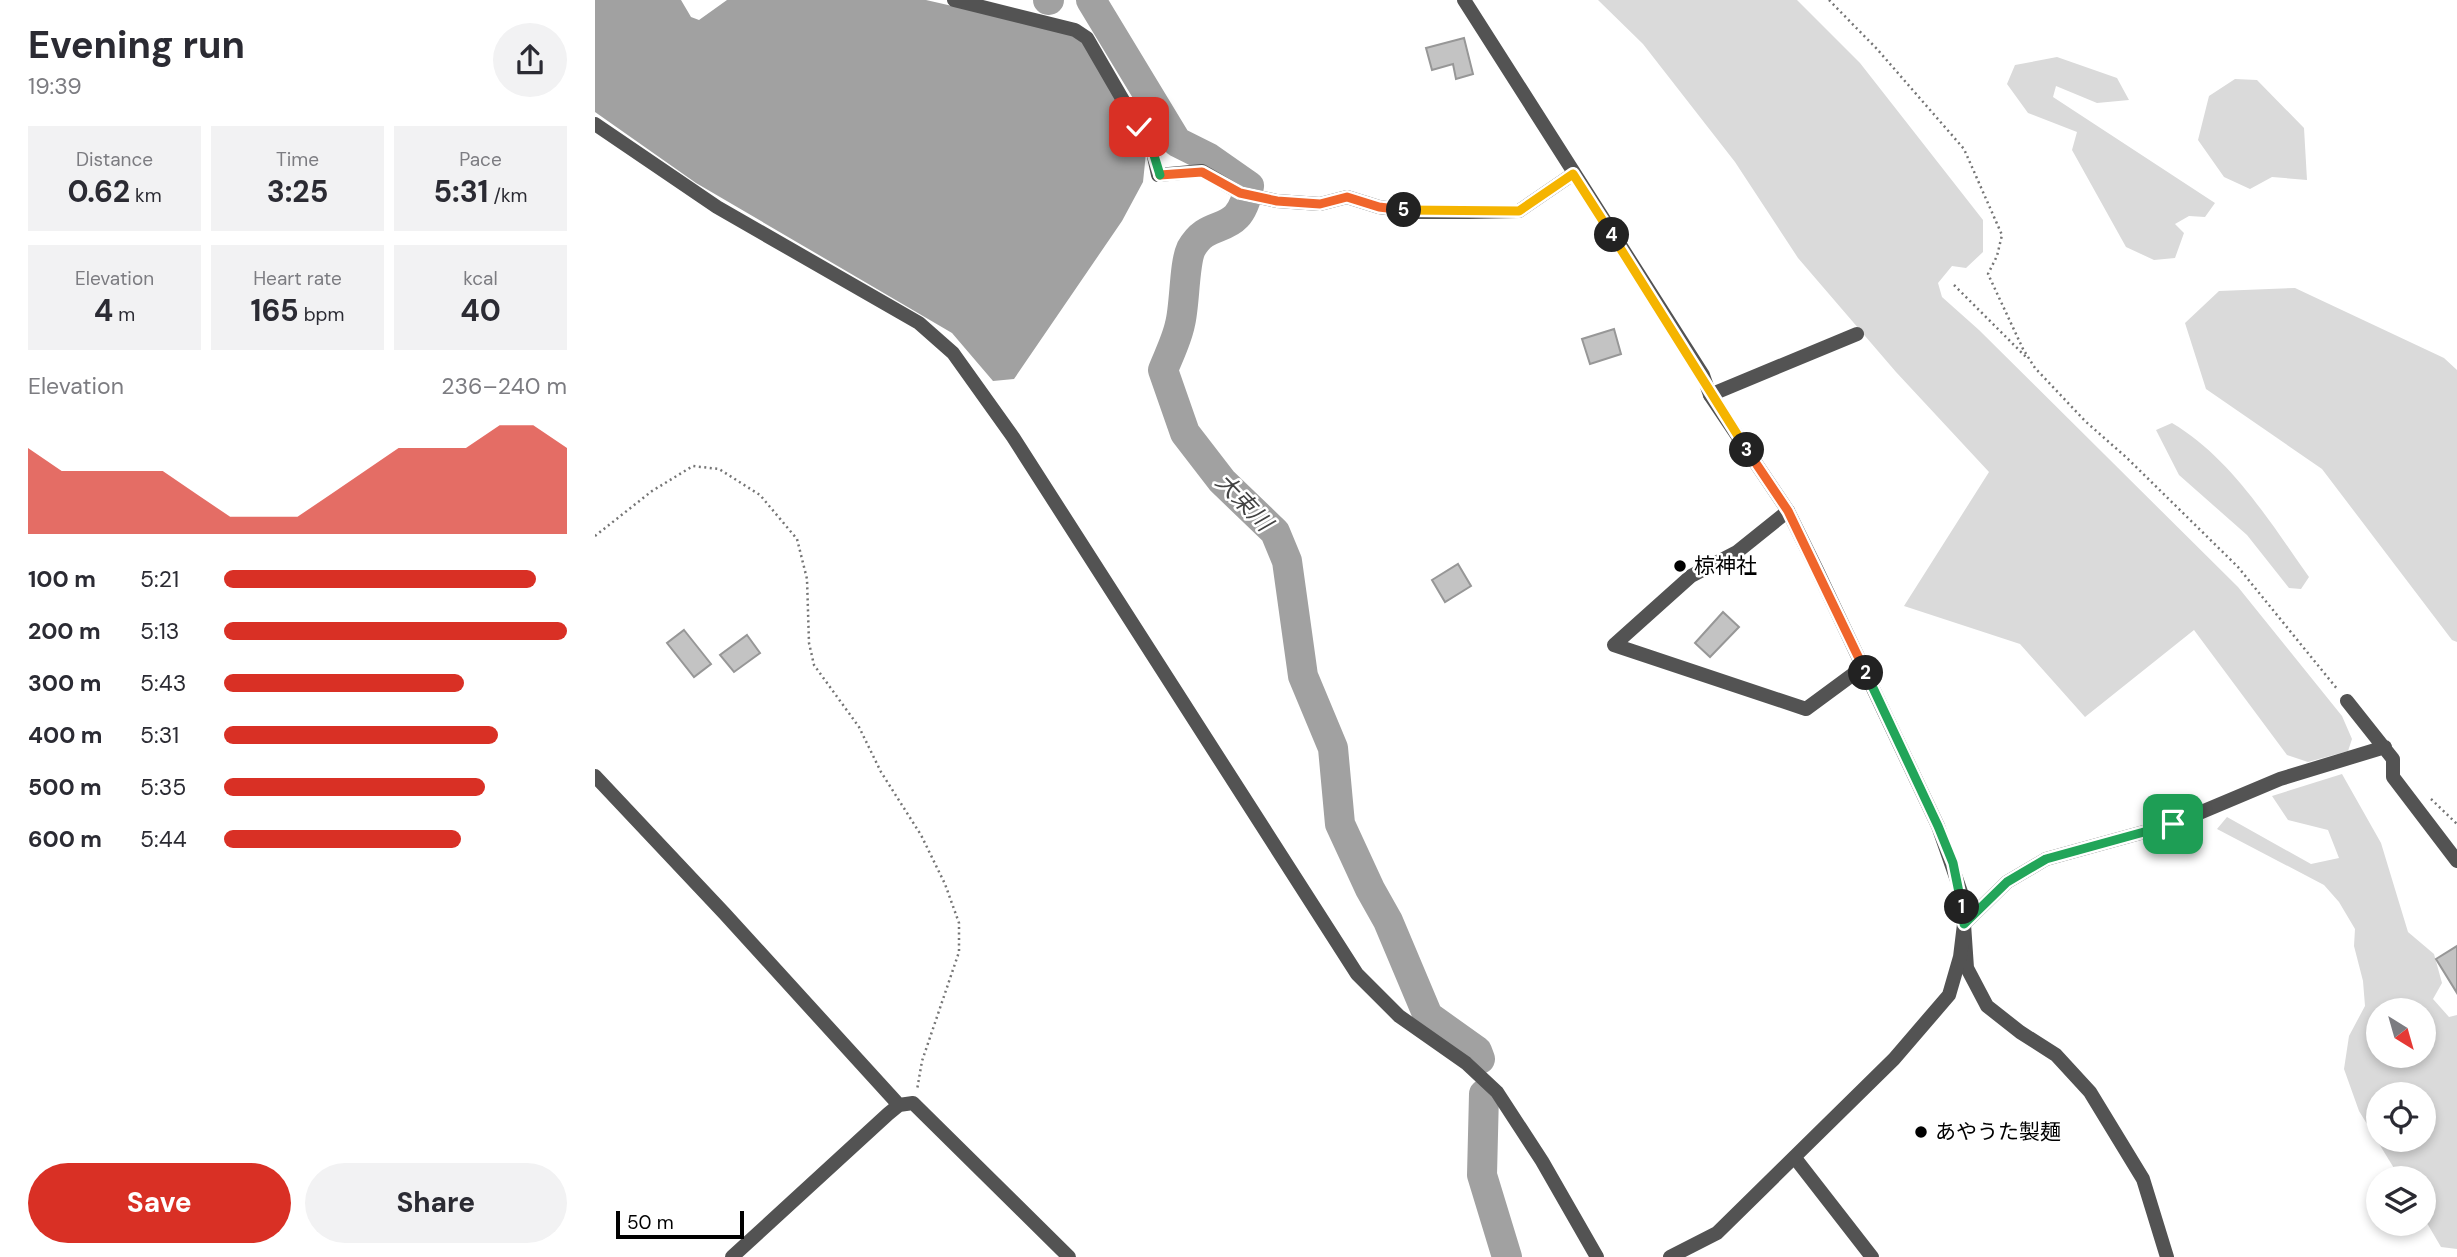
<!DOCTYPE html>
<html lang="en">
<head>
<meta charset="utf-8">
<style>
	body { margin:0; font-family:"DM Sans","Noto Sans JP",sans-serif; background:#f2f2f3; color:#2b2b33; height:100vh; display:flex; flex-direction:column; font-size:26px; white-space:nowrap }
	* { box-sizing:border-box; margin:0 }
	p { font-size:23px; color:#7c7c81 }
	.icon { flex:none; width:38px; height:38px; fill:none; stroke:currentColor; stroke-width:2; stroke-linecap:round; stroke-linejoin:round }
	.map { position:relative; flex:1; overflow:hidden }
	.panel { display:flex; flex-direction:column; background:#fff; width:595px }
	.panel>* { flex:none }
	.needle { width:46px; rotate:143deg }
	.tools { position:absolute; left:1771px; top:998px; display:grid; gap:14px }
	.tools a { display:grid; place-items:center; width:70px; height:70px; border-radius:50%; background:#fff; box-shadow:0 4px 10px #0003; font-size:35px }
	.scale { position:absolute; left:21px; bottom:18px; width:128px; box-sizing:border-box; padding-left:7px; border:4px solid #000; border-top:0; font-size:19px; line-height:24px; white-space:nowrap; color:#000; -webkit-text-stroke:5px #fff; paint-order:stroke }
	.pin { position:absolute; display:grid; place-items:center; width:60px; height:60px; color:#fff; margin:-30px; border-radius:14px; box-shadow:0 4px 10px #0006 }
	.km { position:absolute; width:35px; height:35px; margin:-18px; border-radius:50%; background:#222; color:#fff; font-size:19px; line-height:35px; text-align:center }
	.round { display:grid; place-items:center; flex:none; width:74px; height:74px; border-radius:37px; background:#f2f2f3 }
	.overview { display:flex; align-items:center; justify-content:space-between; height:119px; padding:0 28px }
	h1 { font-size:38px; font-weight:700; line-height:52px }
	.figures { display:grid; grid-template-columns:repeat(3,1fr); gap:10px; height:119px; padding:7px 28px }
	.figures div { display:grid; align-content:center; border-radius:0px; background:#f2f2f3; text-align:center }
	.figures b { font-size:30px; font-weight:700 }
	.figures small { font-size:19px; font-weight:400 }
	.figures p { font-size:19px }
	.chart { height:196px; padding:14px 28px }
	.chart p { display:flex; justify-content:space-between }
	.chart svg { width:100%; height:126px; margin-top:7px; fill:#d93025; opacity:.7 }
	.cta { display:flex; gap:14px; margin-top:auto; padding:14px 28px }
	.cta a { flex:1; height:80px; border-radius:42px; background:#d93025; color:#fff; font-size:28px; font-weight:700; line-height:80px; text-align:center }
	.cta a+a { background:#f2f2f3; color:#2b2b33 }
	ul { padding:0 28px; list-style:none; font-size:23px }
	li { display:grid; grid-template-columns:112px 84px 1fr; align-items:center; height:52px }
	li i { height:18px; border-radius:9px; background:#d93025 }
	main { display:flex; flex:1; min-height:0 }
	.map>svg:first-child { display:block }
	.green { fill:#dadada; fill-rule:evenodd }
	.water { fill:#a1a1a1 }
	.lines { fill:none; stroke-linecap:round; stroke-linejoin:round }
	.river { stroke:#a1a1a1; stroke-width:30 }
	.building { fill:#c3c3c3; stroke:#979797; stroke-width:2 }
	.path { stroke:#757575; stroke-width:2.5; stroke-dasharray:2 3.5; stroke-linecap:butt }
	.minor { stroke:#535353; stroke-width:14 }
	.tertiary { stroke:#535353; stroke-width:14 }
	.split-1-casing { stroke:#fff; stroke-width:14 }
	.split-2-casing { stroke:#fff; stroke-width:14 }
	.split-3-casing { stroke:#fff; stroke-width:14 }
	.split-4-casing { stroke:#fff; stroke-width:14 }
	.split-5-casing { stroke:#fff; stroke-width:14 }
	.split-6-casing { stroke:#fff; stroke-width:14 }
	.split-7-casing { stroke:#fff; stroke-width:14 }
	.split-1 { stroke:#22a559; stroke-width:9 }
	.split-2 { stroke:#22a559; stroke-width:9 }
	.split-3 { stroke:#f0652b; stroke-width:9 }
	.split-4 { stroke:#f5b400; stroke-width:9 }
	.split-5 { stroke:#f5b400; stroke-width:9 }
	.split-6 { stroke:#f0652b; stroke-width:9 }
	.split-7 { stroke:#22a559; stroke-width:9 }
	.poi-dot { fill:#000; stroke:#fff; stroke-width:2.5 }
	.labels { text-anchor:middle; stroke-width:5; stroke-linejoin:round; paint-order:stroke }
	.poi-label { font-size:21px; fill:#000; stroke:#fff; text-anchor:start }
	.water-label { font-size:23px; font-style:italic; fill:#424242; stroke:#fff }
</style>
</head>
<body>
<main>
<section class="panel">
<div class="overview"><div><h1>Evening run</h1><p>19:39</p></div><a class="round"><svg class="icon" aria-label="share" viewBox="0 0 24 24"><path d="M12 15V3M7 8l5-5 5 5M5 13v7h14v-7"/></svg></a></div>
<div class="figures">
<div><p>Distance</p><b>0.62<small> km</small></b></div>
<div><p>Time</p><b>3:25</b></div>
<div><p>Pace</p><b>5:31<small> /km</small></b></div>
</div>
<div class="figures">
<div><p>Elevation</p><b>4<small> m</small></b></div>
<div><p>Heart rate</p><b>165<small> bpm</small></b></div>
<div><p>kcal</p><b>40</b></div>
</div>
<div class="chart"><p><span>Elevation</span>236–240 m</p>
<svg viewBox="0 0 160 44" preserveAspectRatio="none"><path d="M0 44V14L10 22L20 22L30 22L40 22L50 30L60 38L70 38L80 38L90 30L100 22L110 14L120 14L130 14L140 6L150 6L160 14V44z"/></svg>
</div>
<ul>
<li><b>100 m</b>5:21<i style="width:91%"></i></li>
<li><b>200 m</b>5:13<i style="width:100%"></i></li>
<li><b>300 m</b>5:43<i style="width:70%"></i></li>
<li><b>400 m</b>5:31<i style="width:80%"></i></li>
<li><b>500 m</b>5:35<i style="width:76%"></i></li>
<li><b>600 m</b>5:44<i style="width:69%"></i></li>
</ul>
<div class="cta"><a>Save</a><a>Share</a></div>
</section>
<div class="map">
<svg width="1862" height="1257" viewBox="0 0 1862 1257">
	<rect width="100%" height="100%" fill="#fff"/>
	<path class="green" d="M1003,0H1202L1265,63L1388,220V252L1371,268L1357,266L1343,283L1347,297L1384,330L1643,587L1747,716L1757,739L1753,751L1713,762L1692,755L1599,630L1490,717L1425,644L1309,606L1394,472L1301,372L1203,258L1140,162L1048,44Z
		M1462,57L1522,78L1534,100L1502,103L1461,86L1458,97L1620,203L1610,217L1594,216L1580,224L1589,233L1580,258L1559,260L1531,247L1477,150L1482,132L1433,113L1412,84L1420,65Z
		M1640,79L1662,80L1709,128L1712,180L1677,177L1655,189L1629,177L1603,140L1614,96Z
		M1700,288L1849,358L1862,370V642L1857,640L1727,469L1611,389L1590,323L1624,291Z
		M1577,423C1636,458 1675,522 1714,577L1706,589L1694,588L1652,535L1584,475L1561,430Z
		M1747,774L1786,843L1813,932L1839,954L1847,983L1838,999L1854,1017L1862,1015V1249L1846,1247L1829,1218V1178H1805L1764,1111L1749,1069L1754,1036L1770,1006L1768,981L1759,946L1760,929L1744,902L1729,885L1622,829L1632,817L1716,864L1744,858L1733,830L1693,820L1677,796ZM1783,1010H1829V1055H1783ZM1783,1094H1829V1139H1783Z"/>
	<path class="water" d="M0,0H86L96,17L104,20L132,0H331L472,32L491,43L551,153L548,182L527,221L419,379L398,381L357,333L101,183L0,112Z"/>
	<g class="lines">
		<path class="river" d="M453,0H454
			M496,0L582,142L614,158L654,186C644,241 615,214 596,249C589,264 590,305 585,324C582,339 574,355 568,370L590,433L627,481L680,532L692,561L708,676L738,748L745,824L775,889L793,921L833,1016L882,1051L885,1059
			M889,1094L887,1175L912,1257"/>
	</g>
	<path class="building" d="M869,38L878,74L861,79L858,64L837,70L831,48Z
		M1019,329L1026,354L995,364L987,339Z
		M863,564L876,586L850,602L837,580Z
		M1128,612L1144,627L1115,657L1100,643Z
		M89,630L116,664L99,677L72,643Z
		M152,635L165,653L139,672L125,655Z
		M1862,946V993L1841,959Z"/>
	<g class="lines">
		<path class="path" d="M1234,0L1282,49L1369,149L1407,235L1402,256L1393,274L1428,349L1440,368L1490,421L1532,458L1643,567L1743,690
			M1359,285L1431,357
			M0,536L57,491L98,466L124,469L165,495L202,539L212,579L214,643L219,665L264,727L286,772L326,835L350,884L364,923V952L327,1061L322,1090
			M1836,799L1862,824"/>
		<path class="minor" d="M359,0L480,30L492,38L558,152L563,175L607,171L645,193L682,201L725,204L752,197L784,207L821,212H874L924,211L978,174
			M0,124L122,207L324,323L358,353L418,437L762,974L804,1016L871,1063L902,1092L947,1161L1002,1257
			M1115,395L1262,334
			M1193,511L1142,552L1096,576L1019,645L1211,709L1268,667
			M1752,701L1798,759V777L1862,861
			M0,776L129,913L304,1105
			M1200,1158L1277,1257
			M137,1257L293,1114L304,1105L318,1103L474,1257
			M1572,1257L1548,1179L1495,1092L1461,1055L1425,1032L1392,1006L1372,968L1369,924L1412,882L1451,859L1578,824L1685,779L1790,747"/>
		<path class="tertiary" d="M869,0L1108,375L1115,395L1193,511L1222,570L1343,826L1366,892L1369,924L1365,957L1354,995L1299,1059L1122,1233L1075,1257"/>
	</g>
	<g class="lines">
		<g class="split-1-casing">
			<path id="split-1" d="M1367,907L1369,924L1412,882L1451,859L1578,824"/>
		</g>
		<g class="split-2-casing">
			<path id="split-2" d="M1271,673L1343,826L1358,863L1367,907"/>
		</g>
		<g class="split-3-casing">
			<path id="split-3" d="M1152,450L1193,511L1271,673"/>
		</g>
		<g class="split-4-casing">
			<path id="split-4" d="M1017,235L1152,450"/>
		</g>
		<g class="split-5-casing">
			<path id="split-5" d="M809,210L924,211L978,174L1017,235"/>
		</g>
		<g class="split-6-casing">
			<path id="split-6" d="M565,175L607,172L645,193L682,201L725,204L752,197L784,207L809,210"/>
		</g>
		<g class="split-7-casing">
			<path id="split-7" d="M544,127L558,152L565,175"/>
		</g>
		<use href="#split-1" class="split-1"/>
		<use href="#split-2" class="split-2"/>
		<use href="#split-3" class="split-3"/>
		<use href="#split-4" class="split-4"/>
		<use href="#split-5" class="split-5"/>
		<use href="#split-6" class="split-6"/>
		<use href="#split-7" class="split-7"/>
	</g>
	<g class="poi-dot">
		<circle cx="1085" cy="566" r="7"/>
		<circle cx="1326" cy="1132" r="7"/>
	</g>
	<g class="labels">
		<g class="poi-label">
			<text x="1099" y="573">椋神社</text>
			<text x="1340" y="1139">あやうた製麺</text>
		</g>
		<g class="water-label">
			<text transform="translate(649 502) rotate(46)" y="8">大束川</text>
		</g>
	</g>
</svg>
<div class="tools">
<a><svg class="needle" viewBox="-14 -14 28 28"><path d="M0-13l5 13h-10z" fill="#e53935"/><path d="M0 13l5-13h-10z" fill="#7c7c81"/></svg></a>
<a><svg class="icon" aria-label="locate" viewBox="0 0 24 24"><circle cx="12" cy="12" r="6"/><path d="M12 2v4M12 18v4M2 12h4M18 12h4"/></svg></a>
<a><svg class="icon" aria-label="layers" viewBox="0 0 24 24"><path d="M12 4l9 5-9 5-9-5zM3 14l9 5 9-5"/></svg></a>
</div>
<div class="scale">50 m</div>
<div class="pin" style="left:1578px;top:824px;background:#1e9e55"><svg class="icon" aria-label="arrive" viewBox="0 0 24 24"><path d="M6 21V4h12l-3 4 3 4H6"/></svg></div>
<div class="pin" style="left:544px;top:127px;background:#d93025"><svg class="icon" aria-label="check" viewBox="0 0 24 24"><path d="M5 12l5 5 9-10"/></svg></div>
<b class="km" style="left:1367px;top:907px">1</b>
<b class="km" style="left:1271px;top:673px">2</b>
<b class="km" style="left:1152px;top:450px">3</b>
<b class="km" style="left:1017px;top:235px">4</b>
<b class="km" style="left:809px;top:210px">5</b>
</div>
</main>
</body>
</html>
